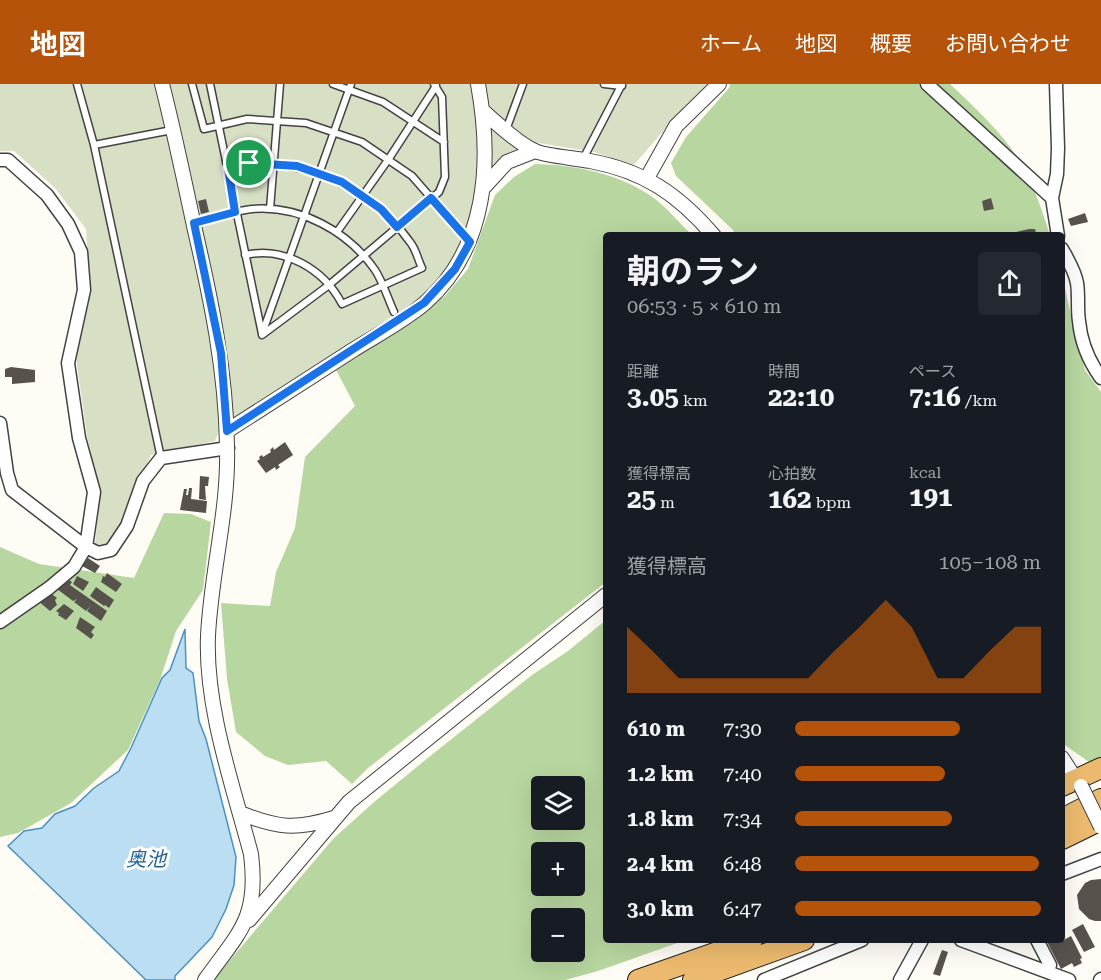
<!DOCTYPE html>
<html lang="ja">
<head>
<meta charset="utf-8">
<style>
	body { margin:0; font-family:"Roboto Serif","Noto Sans JP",serif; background:#242831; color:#f1f3f6; height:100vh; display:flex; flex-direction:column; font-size:22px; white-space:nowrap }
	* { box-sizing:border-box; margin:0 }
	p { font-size:20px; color:#9ea1a6 }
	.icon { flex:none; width:33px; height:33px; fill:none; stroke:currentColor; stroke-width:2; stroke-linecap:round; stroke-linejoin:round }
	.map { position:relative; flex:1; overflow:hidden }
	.side { position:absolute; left:603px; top:148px; width:462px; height:711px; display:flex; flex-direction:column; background:#171b24; border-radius:6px; box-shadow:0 6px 24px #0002 }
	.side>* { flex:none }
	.fabs { position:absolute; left:531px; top:692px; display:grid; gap:12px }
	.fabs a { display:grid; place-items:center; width:54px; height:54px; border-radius:6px; background:#171b24; box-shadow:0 6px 24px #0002; font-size:30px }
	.pin { position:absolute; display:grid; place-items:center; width:51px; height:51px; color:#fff; margin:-26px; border:3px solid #fff; border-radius:50%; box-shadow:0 2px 6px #0007 }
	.round { display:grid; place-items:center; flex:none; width:63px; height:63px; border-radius:6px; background:#242831 }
	.head { display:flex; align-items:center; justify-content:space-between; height:102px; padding:0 24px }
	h1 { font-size:33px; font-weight:700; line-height:45px }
	.metrics { display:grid; grid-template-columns:repeat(3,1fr); gap:9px; height:102px; padding:6px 24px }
	.metrics div { display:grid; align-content:center }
	.metrics b { font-size:26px; font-weight:700 }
	.metrics small { font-size:16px; font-weight:400 }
	.metrics p { font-size:16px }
	.chart { height:168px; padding:12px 24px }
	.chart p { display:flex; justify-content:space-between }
	.chart svg { width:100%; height:108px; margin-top:6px; fill:#b45309; opacity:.7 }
	ul { padding:0 24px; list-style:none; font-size:20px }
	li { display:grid; grid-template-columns:96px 72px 1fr; align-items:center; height:45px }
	li i { height:15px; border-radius:8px; background:#b45309 }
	header { display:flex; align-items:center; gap:36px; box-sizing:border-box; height:84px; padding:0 30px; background:#b45309; color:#fff }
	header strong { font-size:28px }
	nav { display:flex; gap:33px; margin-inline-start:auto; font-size:21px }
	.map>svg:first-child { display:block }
	.forest { fill:#b8d7a0; fill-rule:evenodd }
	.cemetery { fill:#d7e0c5 }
	.water { fill:#bcdef2; stroke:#4992c4; stroke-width:1.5 }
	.building { fill:#58524d }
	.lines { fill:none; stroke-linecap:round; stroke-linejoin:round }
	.service-casing { stroke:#434343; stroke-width:9 }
	.minor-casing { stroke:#434343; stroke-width:15 }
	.tertiary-casing { stroke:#434343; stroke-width:16 }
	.trunk-casing { stroke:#212121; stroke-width:22 }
	.service { stroke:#fff; stroke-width:6 }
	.minor { stroke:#fff; stroke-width:12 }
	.tertiary { stroke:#fff; stroke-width:14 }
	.trunk { stroke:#ecba6e; stroke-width:20 }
	.tertiary-bridge-casing { stroke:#434343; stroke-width:16; stroke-linecap:butt }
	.tertiary-bridge { stroke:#fff; stroke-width:14 }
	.route-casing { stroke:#fff; stroke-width:12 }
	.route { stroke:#1a73e8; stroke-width:8 }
	.labels { text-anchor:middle; stroke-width:6; stroke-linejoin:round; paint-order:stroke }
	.water-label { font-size:20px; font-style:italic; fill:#22659a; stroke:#fff }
</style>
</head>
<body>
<header>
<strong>地図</strong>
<nav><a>ホーム</a><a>地図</a><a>概要</a><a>お問い合わせ</a></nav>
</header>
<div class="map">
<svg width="1101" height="896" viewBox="0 0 1101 896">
	<rect width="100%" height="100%" fill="#fefcf4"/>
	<path class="forest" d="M730,0H950C975,24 1003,49 1021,79C1033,99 1043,129 1050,151H735L733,146L676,92L671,79L686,53L729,4Z
		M535,80C575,81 617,89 651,112C666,122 679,139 692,151L606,152V498L368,684L352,700L326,677L288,681L265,672L236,648L227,595L221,519L270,522L276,488L295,444L305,373L355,322L335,284L444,213L468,185L495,111L514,93Z
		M1062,190L1075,250L1085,286L1101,308V674L1089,678L1062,659Z
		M164,429L191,430L211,438L203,506L176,547L160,596L128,666L71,719L18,749L0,753V463L39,480L134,494Z
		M606,536V856L683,857L598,887L565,896H213L333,755L374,718L429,673L532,591L568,567ZM542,702H574V735H542ZM542,768H574V801H542ZM542,834H574V867H542Z"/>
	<path class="cemetery" d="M0,0H711L670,39L634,81L594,68L532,58L502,73L478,100L463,160L450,183L424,211L220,345L215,357L151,371C136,401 125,433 108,462L95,461L100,410L87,352L76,274L90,207L86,145L55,104L14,67H0Z"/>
	<path class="water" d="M185,545L186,584L193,589L199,637L206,655L236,773L234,801L226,825L212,853L175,892V896H146L8,762L24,747L42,744L55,730L75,722L94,704L119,687L131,664L162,594L170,586Z"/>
	<path class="building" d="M991,114L994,125L984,127L982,117Z
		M206,115L209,128L201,130L198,117Z
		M1085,129L1088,138L1071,142L1068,135Z
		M1029,145H1035L1037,152H1017L1016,148Z
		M11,283L35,286V298L12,300V293H5V285Z
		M285,358L293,371L278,381L280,383L276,386L275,383L266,389L257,377L260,375L259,373L262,371L263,373L271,368L270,366L273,363L274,366Z
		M200,392L209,393L208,402H205L206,416L199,415Z
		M189,404H192L191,415L207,417L206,429L180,426L184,405H187L186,411H188Z
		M88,474L100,482L95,489L82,482Z
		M107,489L122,500L116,508L101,498L103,492L105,493Z
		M77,492L89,498L83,507L73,500Z
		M64,496L67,498L69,496L72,498L70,501L107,527L101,537L87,527L91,521L86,527L74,518L77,515L73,517L57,505Z
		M96,503L114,516L109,524L105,521L104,522L90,512Z
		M49,508L57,514L55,516L57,521L50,527L37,516Z
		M64,520L74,527L66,536L58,531L59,529L56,527Z
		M80,533L95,543L91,548L94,551L91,555L76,544Z
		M1101,795V837H1095L1089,835L1079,825L1077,811L1085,799L1091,796Z
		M1083,840L1095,863L1084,868L1072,846Z
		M1071,852L1082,874L1080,875L1082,879L1074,883L1072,879L1061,885L1046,856L1060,858Z
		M942,866L948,868L940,892L933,890Z"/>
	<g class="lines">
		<g class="service-casing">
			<path id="service" d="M77,0L94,61L161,374
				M192,0L204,45L247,35L306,39L362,58L412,92L467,155
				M210,0L262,250
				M333,0L383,18L444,58
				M604,0L622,2
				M506,46L523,0
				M94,61L172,46
				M583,75L622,0
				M228,84C297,69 369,101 410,158C416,165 418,176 422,184L342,220C324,185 284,162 245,171
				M270,125L280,0
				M194,139C213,134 233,127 252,125C300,121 348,147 375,186C383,198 388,215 394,228
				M337,148L388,76L436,2
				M262,250L351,0
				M262,251L329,201L439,108L445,93L442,13L434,0"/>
		</g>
		<g class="minor-casing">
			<path id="minor" d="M927,0L1052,114
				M1056,0L1058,64L1057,90L1052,114L1058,152
				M0,76H8L47,111L68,140L81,168L84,206L68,279L79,354L94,408L86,463L98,469L111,466L127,442L143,397L161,374L228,364
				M1062,165C1068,176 1075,187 1077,199C1079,212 1077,225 1079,237C1081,259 1088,276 1101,294
				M0,339L7,389L12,406L86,463L74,483L49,504L0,538
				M1062,790L1101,775
				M961,856L1069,896
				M1037,856L1050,881L1048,888
				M764,896L862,856
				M900,896L922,856
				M1100,896L1101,895"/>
		</g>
		<g class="tertiary-casing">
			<path id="tertiary" d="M162,0C174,47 184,95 194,142C211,215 226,287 227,362C229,426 211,488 208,552C205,623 233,702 251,770C259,834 240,847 205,896
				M483,27C496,39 520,61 535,67C546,72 576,74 590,77C644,87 678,110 714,152
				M647,94L676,42L719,0
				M485,102L507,78L535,67
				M227,347C269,320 311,293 353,266C377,251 404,237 425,219C488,164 492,77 478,0
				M1062,674L1080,702
				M240,729C278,744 295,746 334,734
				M249,836L349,718L606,511"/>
		</g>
		<g class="trunk-casing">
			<path id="trunk" d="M1062,702L1101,684
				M1062,735L1101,715
				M1062,755L1101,736
				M638,896L752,856
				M693,896L804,856"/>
		</g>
		<use href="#service" class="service"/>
		<use href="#minor" class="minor"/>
		<use href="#tertiary" class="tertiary"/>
		<use href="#trunk" class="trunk"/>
		<g class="tertiary-bridge-casing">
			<path id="tertiary-bridge" d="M1081,702L1101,743"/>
		</g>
		<use href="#tertiary-bridge" class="tertiary-bridge"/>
	</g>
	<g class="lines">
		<g class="route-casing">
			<path id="route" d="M249,79L297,82L342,98L381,125L397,143L431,114L470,158L455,185L424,219L227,347L221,269L194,139L235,128L228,84Z"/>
		</g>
		<use href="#route" class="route"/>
	</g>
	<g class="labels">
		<g class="water-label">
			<text x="146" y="782">奥池</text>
		</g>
	</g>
</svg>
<div class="fabs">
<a><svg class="icon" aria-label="layers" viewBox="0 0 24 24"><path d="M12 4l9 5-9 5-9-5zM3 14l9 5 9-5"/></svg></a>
<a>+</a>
<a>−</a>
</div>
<div class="pin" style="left:249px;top:79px;background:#1e9e55"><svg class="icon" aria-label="arrive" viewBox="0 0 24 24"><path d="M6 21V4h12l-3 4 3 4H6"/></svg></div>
<section class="side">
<div class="head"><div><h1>朝のラン</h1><p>06:53 · 5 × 610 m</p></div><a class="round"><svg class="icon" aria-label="share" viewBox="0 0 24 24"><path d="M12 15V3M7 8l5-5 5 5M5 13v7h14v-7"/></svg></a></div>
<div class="metrics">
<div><p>距離</p><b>3.05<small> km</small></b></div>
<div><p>時間</p><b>22:10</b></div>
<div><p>ペース</p><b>7:16<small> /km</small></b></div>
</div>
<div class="metrics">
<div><p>獲得標高</p><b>25<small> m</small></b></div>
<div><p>心拍数</p><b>162<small> bpm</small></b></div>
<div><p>kcal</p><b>191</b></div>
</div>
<div class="chart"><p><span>獲得標高</span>105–108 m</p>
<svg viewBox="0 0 160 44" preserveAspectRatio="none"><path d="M0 44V17L10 27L20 38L30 38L40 38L50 38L60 38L70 38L80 27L90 17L100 6L110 17L120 38L130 38L140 27L150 17L160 17V44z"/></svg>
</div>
<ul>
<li><b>610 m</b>7:30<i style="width:67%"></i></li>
<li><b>1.2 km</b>7:40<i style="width:61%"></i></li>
<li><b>1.8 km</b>7:34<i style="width:64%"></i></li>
<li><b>2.4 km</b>6:48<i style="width:99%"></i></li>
<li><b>3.0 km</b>6:47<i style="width:100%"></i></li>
</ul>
</section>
</div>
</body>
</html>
